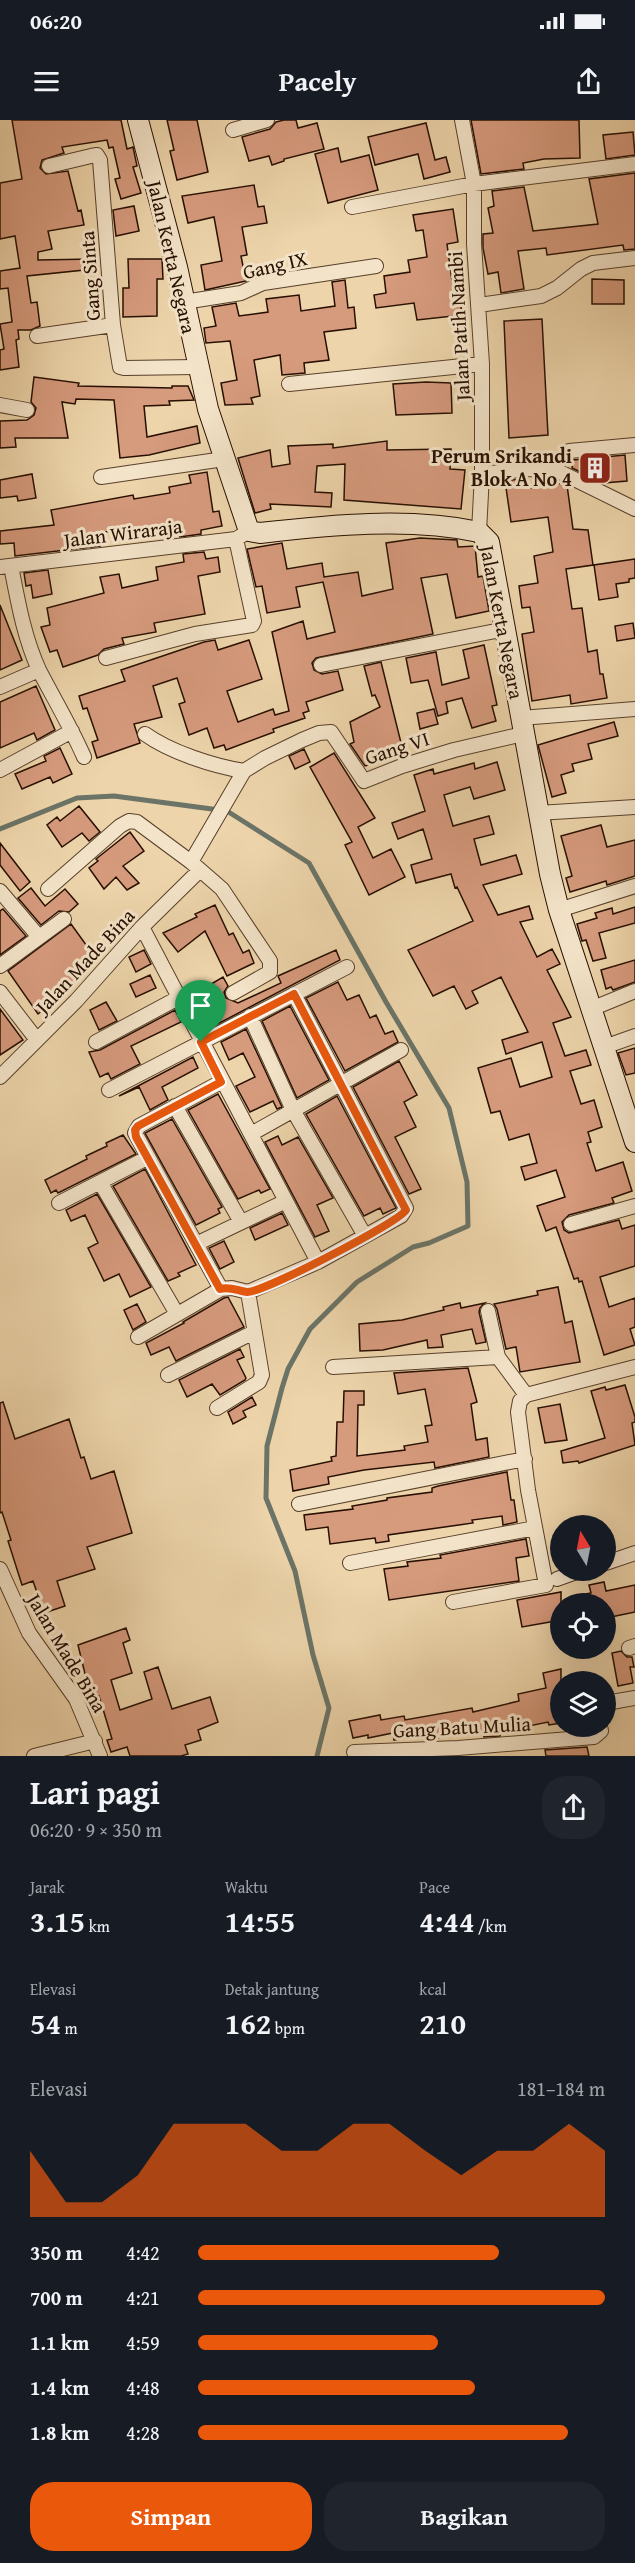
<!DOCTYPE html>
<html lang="id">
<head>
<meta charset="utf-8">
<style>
	body { margin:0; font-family:"Gentium Book Plus",serif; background:#20242c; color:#f1f3f6; height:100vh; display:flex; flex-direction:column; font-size:22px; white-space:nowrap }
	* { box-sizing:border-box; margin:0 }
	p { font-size:20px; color:#9ea1a6 }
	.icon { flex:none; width:33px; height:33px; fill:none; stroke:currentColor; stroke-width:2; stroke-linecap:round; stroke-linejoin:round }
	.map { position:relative; height:1636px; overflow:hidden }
	.details { display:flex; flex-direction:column; background:#171b24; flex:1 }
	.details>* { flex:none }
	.needle { width:39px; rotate:350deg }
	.tools { position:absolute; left:550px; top:1395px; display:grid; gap:12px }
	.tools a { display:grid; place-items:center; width:66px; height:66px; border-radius:50%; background:#171b24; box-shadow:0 6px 24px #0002; font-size:30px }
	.pin { position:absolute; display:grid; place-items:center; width:51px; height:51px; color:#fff; margin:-62px -26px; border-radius:50% 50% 50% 0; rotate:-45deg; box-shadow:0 0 6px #0007 }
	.pin .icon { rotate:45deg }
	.round { display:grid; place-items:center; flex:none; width:63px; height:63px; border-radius:24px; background:#20242c }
	.headline { display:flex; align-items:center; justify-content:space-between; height:102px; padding:0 30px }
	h1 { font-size:33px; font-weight:600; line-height:45px }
	.figures { display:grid; grid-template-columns:repeat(3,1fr); gap:9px; height:102px; padding:6px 30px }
	.figures div { display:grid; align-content:center }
	.figures b { font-size:30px; font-weight:600 }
	.figures small { font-size:16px; font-weight:400 }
	.figures p { font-size:16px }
	.chart { height:168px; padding:12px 30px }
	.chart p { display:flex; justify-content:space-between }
	.chart svg { width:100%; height:108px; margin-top:6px; fill:#ea580c; opacity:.7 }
	.cta { display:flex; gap:12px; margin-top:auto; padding:12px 30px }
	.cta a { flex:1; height:69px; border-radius:24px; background:#ea580c; color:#fff; font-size:24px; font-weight:600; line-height:69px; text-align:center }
	.cta a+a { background:#20242c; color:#f1f3f6 }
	ul { padding:0 30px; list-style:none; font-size:20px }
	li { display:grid; grid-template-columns:96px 72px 1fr; align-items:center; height:45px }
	li i { height:15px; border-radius:8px; background:#ea580c }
	.status { display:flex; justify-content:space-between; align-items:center; height:42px; padding:0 30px; background:#171b24; direction:ltr }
	.status svg { height:16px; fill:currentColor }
	header { display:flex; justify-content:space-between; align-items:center; height:78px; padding:0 30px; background:#171b24; font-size:27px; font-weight:600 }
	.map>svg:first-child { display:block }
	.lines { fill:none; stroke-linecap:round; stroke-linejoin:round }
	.stream { stroke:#6b7467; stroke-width:5 }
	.building { fill:#d69a7d; stroke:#270f01; stroke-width:1.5 }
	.street-casing { stroke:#58402b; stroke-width:16 }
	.secondary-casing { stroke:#270f01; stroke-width:22 }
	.street { stroke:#f3e3c8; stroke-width:14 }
	.secondary { stroke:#f3e3c8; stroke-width:20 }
	.route-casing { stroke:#fff; stroke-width:12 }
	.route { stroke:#ea580c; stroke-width:8 }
	.labels { text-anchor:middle; stroke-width:6; stroke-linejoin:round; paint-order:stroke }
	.street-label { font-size:20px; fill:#270f01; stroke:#f3e3c8 }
	.poi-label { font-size:20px; font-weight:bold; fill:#270f01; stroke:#f3e3c8; text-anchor:end }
</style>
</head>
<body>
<div class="status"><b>06:20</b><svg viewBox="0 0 49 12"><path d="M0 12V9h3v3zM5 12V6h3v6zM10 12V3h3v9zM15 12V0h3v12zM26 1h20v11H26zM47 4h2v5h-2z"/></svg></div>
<header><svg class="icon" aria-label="menu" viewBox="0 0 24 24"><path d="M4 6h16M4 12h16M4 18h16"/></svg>Pacely<svg class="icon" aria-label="share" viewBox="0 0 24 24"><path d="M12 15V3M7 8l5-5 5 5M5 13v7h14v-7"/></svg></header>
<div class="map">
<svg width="635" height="1636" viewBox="0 0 635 1636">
	<rect width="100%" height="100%" fill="#edd4aa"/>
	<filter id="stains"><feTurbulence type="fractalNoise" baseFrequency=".00333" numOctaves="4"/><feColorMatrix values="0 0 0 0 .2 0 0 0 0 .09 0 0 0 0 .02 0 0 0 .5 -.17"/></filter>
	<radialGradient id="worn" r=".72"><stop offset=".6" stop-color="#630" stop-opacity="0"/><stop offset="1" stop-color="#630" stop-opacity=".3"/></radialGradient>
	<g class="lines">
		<path class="stream" d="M0,709L77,678L114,676L227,691L309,743L386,882L449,988L467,1062L468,1106L429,1123L413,1127L357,1162L310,1209L288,1249L282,1268L267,1326L266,1378L295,1451L313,1535L329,1588L317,1636"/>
	</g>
	<path class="building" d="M12,0H121L127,29L133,27L137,46L133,47L141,73L121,79L115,59L120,58L113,27L109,28L107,20L62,27L64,33L42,40L40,48L46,54L68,51L78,91L81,90L84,105L48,111L52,129L38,132V140L93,139L94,149L27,156L31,183L37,182L40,206L31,210H18L19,219L16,220L19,247L0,250V230L4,229L0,204L12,202L8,168L0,169V151L20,148L15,116L0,119V63L22,59Z
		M167,0H197L208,52L177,60L170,31L174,30Z
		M284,0H296L298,8L317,3L324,29L284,39V41L272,45L269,36L249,41L242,17L270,9L276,2Z
		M471,0H579L580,38L544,39L523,43L524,49L481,54Z
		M426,3L435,40L446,37L450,52L424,59L418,34L375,45L368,17Z
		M633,12L635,35L606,39L603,15Z
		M338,28L341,42L369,35L378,70L328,83L315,34Z
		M635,53V129L624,130L623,125L547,135L546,128L518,131L524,169L501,173L498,152L488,154L483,128V114L493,113L488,88L494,86L492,71L524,67L533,111L598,104L589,59Z
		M254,65L258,87L264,86L267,103L242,107L247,135L241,136L246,161L205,170L201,145L222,141L214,97L188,103L182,76Z
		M134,86L139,111L116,116L113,90Z
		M453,89L458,122L447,124L452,161H458L462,195L417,200L414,183L376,188L374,175L386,173L384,156L410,152L408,140L427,137L423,110L416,111L413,95Z
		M128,139H162L163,159H157V196L123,197V168H129Z
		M592,159L624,160V184H592Z
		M345,160L348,188L354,187L356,208L324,212L329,240L304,243L305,253L282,255L280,235L254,240L260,276L251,278L253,284L225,285L221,263L237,260L230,221L206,223L204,208L216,206L212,187L236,183L239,196L268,192L266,179L299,175L301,191L335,186L332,162Z
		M542,199L548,315L509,318L504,201Z
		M34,257L79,263L78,266L172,268V266H188L194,280L169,281L170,285L144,286L147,317L197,306L200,323L149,335L120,338L114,280L76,279L75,284L62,282L68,318H15L16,327L0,328V301L27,300L34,295L36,288L31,282Z
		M426,262L451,263L452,293L396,295L393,264Z
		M387,321V330L451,329L450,349L465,350L461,389L344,380L345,344L317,346L315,372L332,373L331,387L270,384L271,389L255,393L238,338L270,330L272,347L290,344L288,326L333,324V328Z
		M625,335L627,361L604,363L572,348L573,340Z
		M207,352L213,392L219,391L222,406L201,410V414L180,417L179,409L127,418L126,409L98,413L100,426L15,436L14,423L0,424V411L54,405L51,390L133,375L134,379L170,373L169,367L191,363L189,355Z
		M32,354L36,378L18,381L17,376L0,378V360Z
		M520,359L521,366L531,364V368L563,363L567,365L573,409L588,410L593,445L566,449L572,489L582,488L588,532L597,530L600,554H603L607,578L571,584L570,575L532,581L522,514L534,512L530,487L522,488L519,466L538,463L534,436L553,432L548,397L511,402L505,361Z
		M420,418L457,420L458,427L475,426L478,457L483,456L489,491L456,498L447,454L421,458L433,514L316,538L312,543L314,550L322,554L338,551L343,570L306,582L309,591L303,593L305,598L273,609L274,612L226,630L224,625L214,628L207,608L189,615L179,584L185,582L177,558L153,566L162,597L134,604L140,623L97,638L92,622L98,620L87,588L83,589L79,576L125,561L121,550L204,522L215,520L218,530L249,520L262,559L227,571L238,602L273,589L275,595L289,591L272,512L303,501L307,519L335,512L323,462L296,467L300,487L267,493L262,466L256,467L247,429L282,423L287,449L322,443L324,457L358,452L362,476L393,469L386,423Z
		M204,432L206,439L218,437L220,452L198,456L205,494L154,503L156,512L122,518L124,524L104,529L98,535L63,547L57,530L50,532L41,507L50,505L47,488L104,473L100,457L119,454L122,468L158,460L156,447L184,442L183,434Z
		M635,439V458L629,459V462L616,464L618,477L599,480L594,445Z
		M48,450L52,474L33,478L31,465L26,466L24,453Z
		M0,485L22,540L0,550Z
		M633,503L635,518L617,521L615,506Z
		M484,525L497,585L492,586L496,601L472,608L462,578L446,582L448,593L438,596L428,560L411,563L406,538L436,532L442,565L469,558L463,530Z
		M381,542L404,635L365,646L350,624L354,622L350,602L380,587L375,575L372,576L364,546Z
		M36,566L55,610L37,620L34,613L0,628V582Z
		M434,589L438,604L420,609L417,593Z
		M614,602L618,616L588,624L592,639L572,644L574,651L561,655L566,673L552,677L538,625Z
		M60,628L72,654L53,663L50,657L22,669L15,654L46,641L44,636Z
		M304,629L310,642L295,649L289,636Z
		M334,633L375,698L358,707L373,738L391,729L405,757L369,775L345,725L352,722L310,647Z
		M497,642L505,670L474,679L470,667L444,675L453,706L489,696L494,714L474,719L481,745L516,735L522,754L483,765L498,795L529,786L533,799L520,802L537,837L552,829L560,844L547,850L571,897L553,903L565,936L586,930L591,945L570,951L581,984L594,980L602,1007L588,1012L591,1022L587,1023L596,1051L623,1042L632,1071L612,1078L614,1083L569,1095L562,1102L564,1110L569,1113L619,1100L622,1109L635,1105V1146L600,1157L609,1187L635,1178V1207L630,1209L635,1225L604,1235L582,1161L579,1162L578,1158L574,1159L556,1107L546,1111L537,1086L565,1077L556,1050L525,1060L521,1047L537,1043L529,1014L509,1020L500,991L491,993L478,948L511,938L520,967L552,957L542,922L506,934L502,920L528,912L501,857L472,871L478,883L466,889L454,866L433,876L408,830L473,801L457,767L455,768L451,754L416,763L411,745L432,739L423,709L398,719L392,703L425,691L414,655L433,649L434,654L474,643L475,649Z
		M79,686L100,712L89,721L82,713L62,727L47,705L57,697L60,701Z
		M601,705L607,727L635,720V756L607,765L606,761L570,772L566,758L572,756L561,716Z
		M130,712L144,731L123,746L139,763L127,770L116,757L104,769L89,748L98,741L96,739Z
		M0,723L30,762L20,771L0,745Z
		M31,768L45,786L65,769L78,784L69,792L59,791L41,805L18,778Z
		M215,785L229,815L233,813L243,833L249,830L254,843L227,856L205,811L178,832L163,813L197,797L195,794Z
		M635,787V803L599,813L606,838L593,841L586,820L582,821L577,804L597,798L595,793L612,788L613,794Z
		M3,789L26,816L0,835V791Z
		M71,804L92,833L76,846L83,855L49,881L51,883L38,894L8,851Z
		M144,830L151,844L136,852L129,837Z
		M336,830L340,840L206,910L199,896L212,890L201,870L223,857L228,866L224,872L226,878L238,883L281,863L278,856Z
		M635,840V862L613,870L611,867L606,869L601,850Z
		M150,855L156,868L136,877L130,864Z
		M338,862L347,880L359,875L370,898L376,895L385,914L393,911L398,922L345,951L306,878Z
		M106,882L117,901L99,910L90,890Z
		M290,886L329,960L297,978L262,901Z
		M0,889L23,920L0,935Z
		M175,890L181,902L131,926L140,944L111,959L108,953L100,957L89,932L100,930Z
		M246,909L282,987L277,989L273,981L250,992L236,966L255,957L243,933L229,940L221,922Z
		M635,928V953L626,955L618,933Z
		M193,937L198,948L162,967L168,980L150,990L139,967L119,976Z
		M399,941L417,975L404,982L416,1007L395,1017L421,1069L409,1074L353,967Z
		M218,974L270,1069L261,1073L259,1070L238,1079L188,990Z
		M337,976L396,1088L383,1094L380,1088L364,1096L306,994Z
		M172,999L222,1087L218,1089L220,1093L196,1105L145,1013Z
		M123,1015L136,1034L58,1073L56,1070L51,1073L45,1060L87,1039L86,1036L107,1026L106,1023Z
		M278,1016L282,1025L298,1017L333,1078L317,1085L329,1111L315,1117L265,1022Z
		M145,1049L196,1145L178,1153L180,1156L168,1161L113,1066Z
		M97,1074L151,1167L130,1177L119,1154L104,1161L88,1128L98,1123L85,1095L71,1101L66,1090Z
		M282,1093L288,1105L255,1120L250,1108Z
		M224,1121L234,1142L220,1149L209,1128Z
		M558,1167L565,1203L572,1201L580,1242L520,1252L516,1227L506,1229L497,1189L494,1184L538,1175L537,1171Z
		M228,1177L244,1207L176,1241L169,1227L151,1235L146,1223L184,1203L183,1202L224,1178Z
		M460,1183L461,1188L485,1183L480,1188L479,1192L486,1222L476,1224L472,1209L441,1215L443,1227L428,1228L427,1220L383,1230L360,1231L359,1204L402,1200L444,1190L443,1187Z
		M137,1184L146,1202L133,1210L124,1190Z
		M240,1229L244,1237L237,1240L246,1258L245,1260L220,1275L212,1264L187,1277L179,1260Z
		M468,1248L477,1282L471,1284L476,1320L487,1318L489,1337L435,1348L434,1342L364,1350L328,1357L329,1364L293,1371L290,1350L332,1341L331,1337L336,1336L337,1302H343L344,1271H364V1285H358L357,1336L405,1330L404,1326L428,1322L425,1306L432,1305L425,1269L398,1274L394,1253Z
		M625,1265L635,1297V1302L632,1303L635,1325L579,1343L578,1341L563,1343L561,1331L605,1318L591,1271L605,1267L606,1270Z
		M252,1277L256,1285L243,1291L246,1297L233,1304L228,1292Z
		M3,1282L15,1319L69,1299L81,1338L84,1337L91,1359L114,1351L132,1413L87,1427L95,1449L57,1461L65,1486L44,1493L33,1461L22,1465L8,1421L11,1420L2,1392L0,1393V1283Z
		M560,1284L567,1320L545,1323L538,1288Z
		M507,1352L511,1380H514L517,1402L503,1405L502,1396L472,1400L473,1403L388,1415L389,1421L376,1423L375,1418L330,1424L328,1407L306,1410L304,1395L353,1389L352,1386L387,1380V1378L432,1372V1368L438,1366Z
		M526,1419L529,1436L516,1438L519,1461L389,1480L384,1449L408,1446L407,1442L441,1438L440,1435Z
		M604,1462L606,1471L635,1465V1492L606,1498V1484H574L573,1476L591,1473L589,1465Z
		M561,1472V1500L522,1507L517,1480Z
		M126,1508L130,1520L123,1523L132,1553L111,1560L120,1590L152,1579L144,1552L158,1547L172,1589L210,1577L218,1602L198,1610L201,1620L185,1625L188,1634L181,1636H130L127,1627L111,1632L107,1620L112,1619L99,1576L88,1579L81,1559L86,1558L78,1525Z
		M621,1531L627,1537H632L634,1547H630L633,1563L618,1566L612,1533Z
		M561,1549V1603L549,1605L548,1602L500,1612V1616L484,1617L483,1612L467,1615L466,1612L427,1620L426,1613L394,1620L393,1613L368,1618V1615L353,1618L349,1601L380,1595L381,1600L404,1596L405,1600L472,1588L473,1592L519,1581L518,1574L546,1568L543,1553Z
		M587,1627L589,1636H546L545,1630Z"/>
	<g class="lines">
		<g class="street-casing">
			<path id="street" d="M462,0L474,64V124L482,244V354L479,412
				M233,10L267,0
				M49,46L91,36L97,35L100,40L113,205L120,247L124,248L197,247
				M352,87L474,64L635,44
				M184,182L241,173L263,163L376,146
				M479,185L541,176L557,168L581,149L593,143L635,138
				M37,216L113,205
				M289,264L482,244
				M0,285L27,290
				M553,349L569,331L635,325
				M482,354L529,349L556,350L635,389
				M101,357L224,339
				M11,446C18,482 24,517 39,550C54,579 71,607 84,637
				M0,447L236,419L249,411
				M106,538L195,514L252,505L254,501L236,419
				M321,545L506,509
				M0,567L39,550
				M521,598L635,589
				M145,614C170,632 213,646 244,651
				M0,650L72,611
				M538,693L635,687
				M191,742L244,651L265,638L302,620L319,613L331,612L364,661L402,646L454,630L523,614
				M48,769L120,706L129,701L137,702L191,742L222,769L270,841V852L233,873
				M0,771L39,817
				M559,790L635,766
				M142,807L318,1142L248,1172L262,1255L259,1262L217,1288
				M0,846L64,799
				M0,872L37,920
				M294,874L406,1088L401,1096L318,1142
				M591,889L635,871
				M250,896L293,990L365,1116
				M96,922L180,877
				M604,927L635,916
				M0,957L76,881L142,807L199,751
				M221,962L139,1006L135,1013L221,1169L232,1168L248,1172
				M109,970L347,847
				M175,986L241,1102
				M251,1014L401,930
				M100,1062L177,1194
				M59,1083L147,1038
				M571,1104L635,1086
				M196,1124L286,1081
				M488,1191L498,1237
				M138,1217L221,1169
				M333,1247L498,1237L526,1275
				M168,1255L254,1212
				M526,1275L635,1247
				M299,1384L525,1339
				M350,1443L535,1408
				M606,1443L635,1433
				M0,1449L29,1513L76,1579L100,1636
				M557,1459L582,1450
				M453,1482L546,1465L528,1370L518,1292L520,1281L526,1275
				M629,1528L635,1526
				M606,1583L635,1578
				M354,1632L458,1628L594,1617L601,1611L600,1606
				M34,1636L95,1621"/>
		</g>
		<g class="secondary-casing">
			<path id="secondary" d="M138,0L177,147L208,289L249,411L260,413C330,405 409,397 479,412L489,422L550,754L559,790L635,1022"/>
		</g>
		<use href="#street" class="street"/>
		<use href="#secondary" class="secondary"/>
	</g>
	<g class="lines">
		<g class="route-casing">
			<path id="route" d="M294,874L406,1090C398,1103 262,1173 247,1172C237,1171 231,1166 220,1169L136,1017L135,1010L138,1006L221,962L201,922Z"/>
		</g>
		<use href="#route" class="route"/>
	</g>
	<defs>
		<g id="building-square" transform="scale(1.725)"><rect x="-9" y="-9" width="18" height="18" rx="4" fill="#8f2418" stroke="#f3e3c8"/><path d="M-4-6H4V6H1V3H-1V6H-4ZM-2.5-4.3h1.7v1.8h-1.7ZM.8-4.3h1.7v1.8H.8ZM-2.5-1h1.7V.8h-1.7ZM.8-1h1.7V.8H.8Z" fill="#fff"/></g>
	</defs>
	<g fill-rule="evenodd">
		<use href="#building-square" x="595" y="348"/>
	</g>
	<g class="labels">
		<g class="street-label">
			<text transform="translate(172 137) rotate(77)" y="7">Jalan Kerta Negara</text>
			<text transform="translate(275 145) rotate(-13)" y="7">Gang IX</text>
			<text transform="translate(90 156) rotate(-94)" y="7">Gang Sinta</text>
			<text transform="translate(459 206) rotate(-93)" y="7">Jalan Patih Nambi</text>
			<text transform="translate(123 413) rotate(-7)" y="7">Jalan Wiraraja</text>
			<text transform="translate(502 502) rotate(79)" y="7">Jalan Kerta Negara</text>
			<text transform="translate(397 628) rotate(-18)" y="7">Gang VI</text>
			<text transform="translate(85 841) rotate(-47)" y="7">Jalan Made Bina</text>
			<text transform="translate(67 1533) rotate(59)" y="7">Jalan Made Bina</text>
			<text transform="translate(462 1607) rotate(-3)" y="7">Gang Batu Mulia</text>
		</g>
		<g class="poi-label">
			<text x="572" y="343">Perum Srikandi<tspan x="572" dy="23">Blok A No 4</tspan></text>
		</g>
	</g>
	<rect width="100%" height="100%" filter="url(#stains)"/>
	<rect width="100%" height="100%" fill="url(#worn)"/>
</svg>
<div class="tools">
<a><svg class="needle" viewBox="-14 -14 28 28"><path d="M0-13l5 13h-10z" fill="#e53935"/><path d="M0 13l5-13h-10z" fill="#9ea1a6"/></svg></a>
<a><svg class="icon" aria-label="locate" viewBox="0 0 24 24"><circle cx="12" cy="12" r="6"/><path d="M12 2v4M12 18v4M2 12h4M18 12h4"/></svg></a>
<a><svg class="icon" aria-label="layers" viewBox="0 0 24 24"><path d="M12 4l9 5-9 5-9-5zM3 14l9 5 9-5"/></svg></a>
</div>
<div class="pin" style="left:201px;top:922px;background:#1e9e55"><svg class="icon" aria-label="arrive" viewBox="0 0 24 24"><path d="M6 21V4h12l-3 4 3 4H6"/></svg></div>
</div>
<section class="details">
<div class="headline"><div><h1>Lari pagi</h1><p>06:20 · 9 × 350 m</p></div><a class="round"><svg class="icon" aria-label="share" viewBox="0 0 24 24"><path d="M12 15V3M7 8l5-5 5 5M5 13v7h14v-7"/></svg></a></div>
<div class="figures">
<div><p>Jarak</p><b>3.15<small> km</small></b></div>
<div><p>Waktu</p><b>14:55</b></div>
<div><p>Pace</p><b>4:44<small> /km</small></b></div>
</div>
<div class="figures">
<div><p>Elevasi</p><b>54<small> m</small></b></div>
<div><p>Detak jantung</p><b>162<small> bpm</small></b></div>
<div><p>kcal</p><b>210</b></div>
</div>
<div class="chart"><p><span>Elevasi</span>181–184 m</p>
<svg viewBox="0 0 160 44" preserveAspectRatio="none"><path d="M0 44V17L10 38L20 38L30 27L40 6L50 6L60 6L70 17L80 17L90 6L100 6L110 17L120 27L130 17L140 17L150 6L160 17V44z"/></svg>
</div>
<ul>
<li><b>350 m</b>4:42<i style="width:74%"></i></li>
<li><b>700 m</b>4:21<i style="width:100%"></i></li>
<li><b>1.1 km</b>4:59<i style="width:59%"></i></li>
<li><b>1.4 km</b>4:48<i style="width:68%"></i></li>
<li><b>1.8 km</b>4:28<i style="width:91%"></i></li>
</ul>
<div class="cta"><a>Simpan</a><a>Bagikan</a></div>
</section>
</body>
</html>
